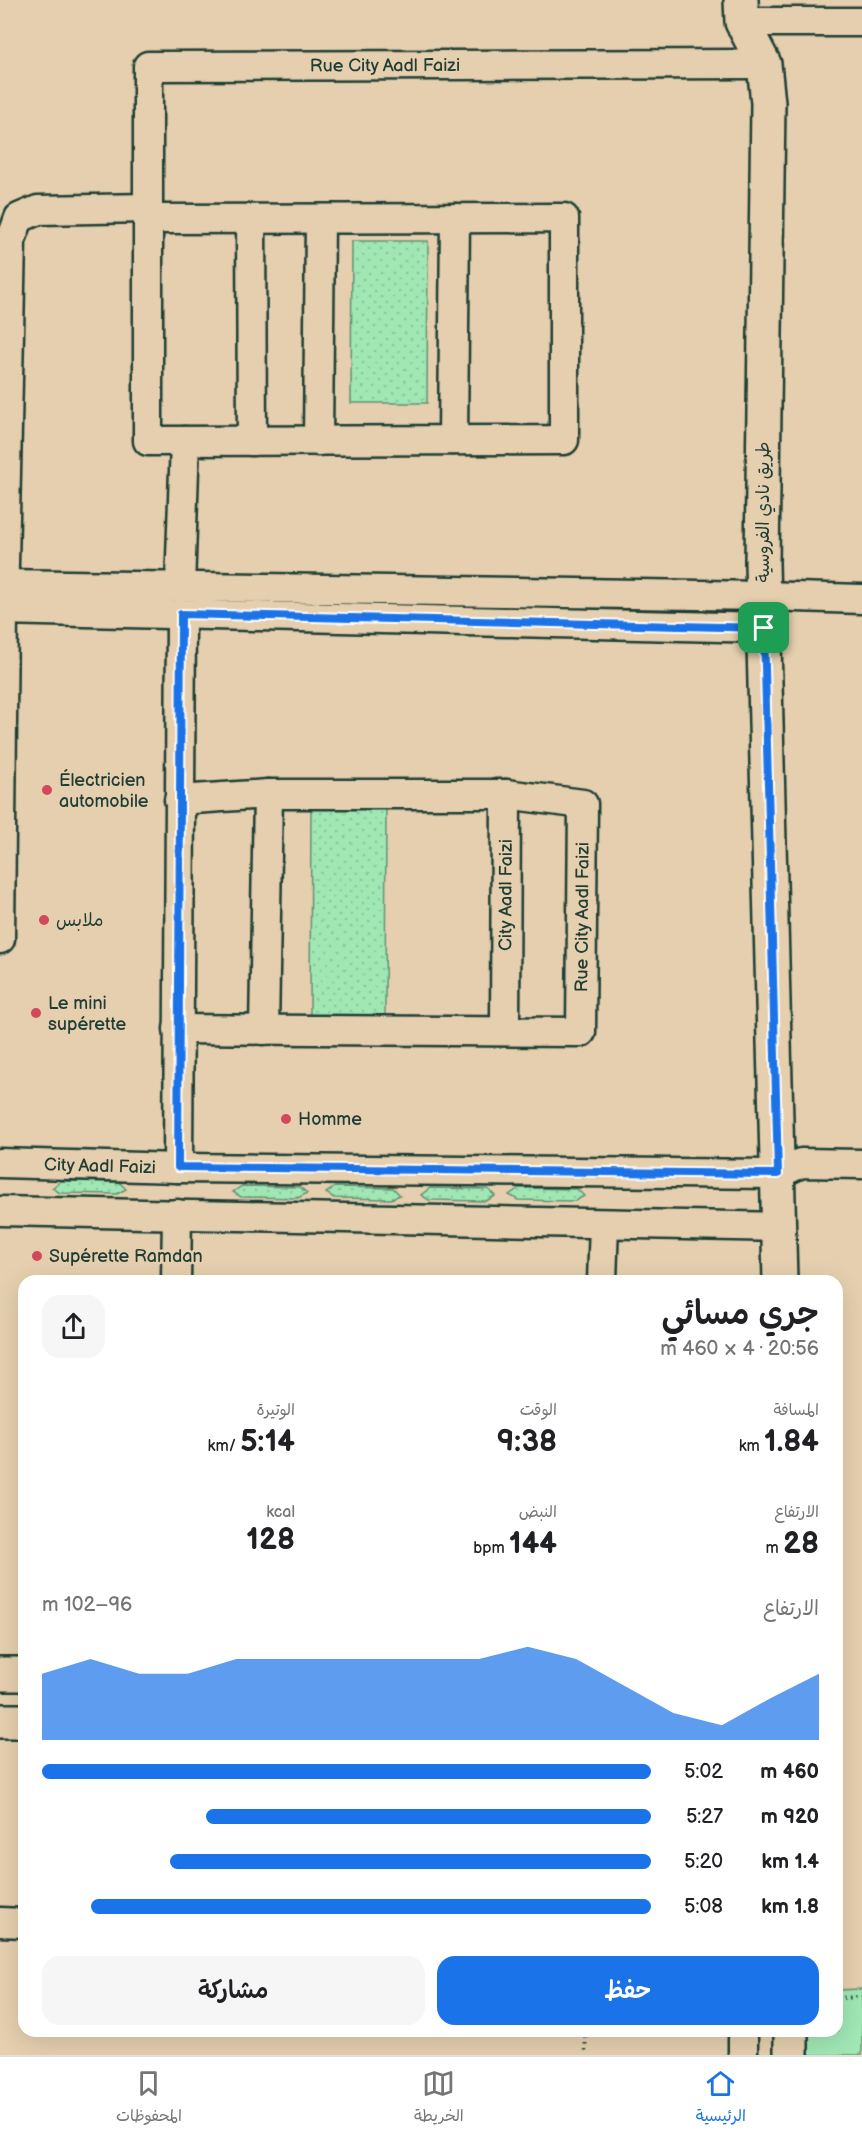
<!DOCTYPE html>
<html lang="ar">
<head>
<meta charset="utf-8">
<style>
	body { margin:0; font-family:"Balsamiq Sans","Playpen Sans Arabic",sans-serif; background:#f6f6f6; color:#202124; direction:rtl; height:100vh; display:flex; flex-direction:column; font-size:22px; white-space:nowrap }
	* { box-sizing:border-box; margin:0 }
	p { font-size:20px; color:#757577 }
	.icon { flex:none; width:33px; height:33px; fill:none; stroke:currentColor; stroke-width:2; stroke-linecap:round; stroke-linejoin:round }
	.map { position:relative; flex:1; overflow:hidden; direction:ltr }
	.side { position:absolute; left:18px; top:1275px; width:825px; height:762px; display:flex; flex-direction:column; background:#fff; border-radius:18px; box-shadow:0 6px 24px #0002; direction:rtl }
	.side>* { flex:none }
	.pin { position:absolute; display:grid; place-items:center; width:51px; height:51px; color:#fff; margin:-26px; border-radius:12px; box-shadow:0 3px 9px #0006 }
	.round { display:grid; place-items:center; flex:none; width:63px; height:63px; border-radius:18px; background:#f6f6f6 }
	.overview { display:flex; align-items:center; justify-content:space-between; height:102px; padding:0 24px }
	h1 { font-size:33px; font-weight:600; line-height:45px }
	.metrics { display:grid; grid-template-columns:repeat(3,1fr); gap:9px; height:102px; padding:6px 24px }
	.metrics div { display:grid; align-content:center }
	.metrics b { font-size:30px; font-weight:600 }
	.metrics small { font-size:16px; font-weight:400 }
	.metrics p { font-size:16px }
	.chart { height:168px; padding:12px 24px }
	.chart p { display:flex; justify-content:space-between }
	.chart svg { width:100%; height:108px; margin-top:6px; fill:#1a73e8; opacity:.7 }
	.action { display:flex; gap:12px; margin-top:auto; padding:12px 24px }
	.action a { flex:1; height:69px; border-radius:18px; background:#1a73e8; color:#fff; font-size:24px; font-weight:600; line-height:69px; text-align:center }
	.action a+a { background:#f6f6f6; color:#202124 }
	ul { padding:0 24px; list-style:none; font-size:20px }
	li { display:grid; grid-template-columns:96px 72px 1fr; align-items:center; height:45px }
	li i { height:15px; border-radius:8px; background:#1a73e8 }
	.dock { display:flex; justify-content:space-around; align-items:center; height:84px; border-top:2px solid #e0e0e0; background:#fff; font-size:16px; color:#757577 }
	.dock a { display:grid; justify-items:center; gap:3px }
	.dock .current { color:#1a73e8 }
	.map>svg:first-child { display:block }
	.grass { fill:url(#grass-dots); stroke:#609274; stroke-width:1.5 }
	.park { fill:#a0e7b4; stroke:#609274; stroke-width:1.5 }
	.lines { fill:none; stroke-linecap:round; stroke-linejoin:round }
	.minor-casing { stroke:#1f3d34; stroke-width:33 }
	.secondary-casing { stroke:#1f3d34; stroke-width:38 }
	.path { stroke:#1f3d34; stroke-width:4; stroke-dasharray:1.5 4.5; stroke-linecap:butt }
	.minor { stroke:#e5cfae; stroke-width:28 }
	.secondary { stroke:#e5cfae; stroke-width:33 }
	.route-casing { stroke:#fff; stroke-width:12 }
	.route { stroke:#1a73e8; stroke-width:8 }
	.poi-dot { fill:#d1495b; stroke:#e5cfae; stroke-width:2 }
	.labels { text-anchor:middle; stroke-width:5; stroke-linejoin:round; paint-order:stroke }
	.street-label { font-size:18px; fill:#1f3d34; stroke:#e5cfae }
	.poi-label { font-size:18px; fill:#1f3d34; stroke:#e5cfae; text-anchor:start }
</style>
</head>
<body>
<div class="map">
<svg width="862" height="2055" viewBox="0 0 862 2055">
	<defs>
		<pattern id="grass-dots" width="8" height="8" patternUnits="userSpaceOnUse" patternTransform="scale(1.5)"><rect width="8" height="8" fill="#a0e7b4"/><path d="M2 2h.1M6 6h.1" fill="none" stroke="#89c79b" stroke-width="1.8" stroke-linecap="round"/></pattern>
	</defs>
	<rect width="100%" height="100%" fill="#e5cfae"/>
	<filter id="ink" filterUnits="userSpaceOnUse"><feTurbulence type="fractalNoise" baseFrequency=".0167" numOctaves="2"/><feDisplacementMap in="SourceGraphic" scale="12" xChannelSelector="R" yChannelSelector="G"/><feConvolveMatrix kernelMatrix="1 2 1 2 8 2 1 2 1" color-interpolation-filters="sRGB"/></filter>
	<g filter="url(#ink)">
		<path class="grass" d="M352,241H428L427,403H351Z
			M311,805L386,806L385,1015H310Z
			M61,1181L119,1182L126,1189L117,1194L60,1193L52,1188Z
			M242,1186L300,1187L307,1193L298,1198L241,1197L233,1192Z
			M335,1187L393,1188L400,1195L391,1199L334,1198L326,1193Z
			M430,1188L488,1189L495,1196L486,1201L429,1200L421,1195Z
			M519,1188L577,1189L584,1196L575,1201L518,1200L509,1195Z"/>
		<path class="park" d="M862,1989V2055H807V2031H837V1990Z"/>
		<g class="lines">
			<g class="minor-casing">
				<g id="minor">
					<path d="M742,22H862"/>
					<path id="s1" d="M148,219L564,218V440L148,441V66L764,64"/>
					<path d="M251,219L252,441"/>
					<path d="M453,440L455,218"/>
					<path d="M318,441L320,219"/>
					<path d="M3,584L762,596L862,599"/>
					<path d="M180,587L185,441"/>
					<path d="M0,610L764,628"/>
					<path d="M0,939L3,610L11,240L19,218L38,210L148,208"/>
					<path id="s2" d="M178,1029L581,1032L583,804L506,794H268L179,800"/>
					<path d="M264,1030L268,794"/>
					<path id="s3" d="M505,1031L506,794"/>
					<path id="s4" d="M0,1163L178,1168L778,1174L801,1163L862,1164"/>
					<path d="M178,1168L181,614"/>
					<path d="M0,1211L779,1227"/>
					<path d="M176,1281L177,1214"/>
					<path d="M602,1281L604,1224"/>
					<path d="M0,1922L24,1923"/>
					<path d="M743,2055V2031"/>
				</g>
			</g>
			<g class="secondary-casing">
				<path id="secondary" d="M741,0L742,22L764,64L768,103L762,563L780,1281
					M0,1674H24
					M0,1721H24
					M791,2055V2031"/>
			</g>
			<path class="path" d="M837,1998L862,1997
				M585,2031L586,2055"/>
			<use href="#minor" class="minor"/>
			<use href="#secondary" class="secondary"/>
		</g>
	</g>
	<g class="lines" filter="url(#ink)">
		<g class="route-casing">
			<path id="route" d="M181,614L764,628L778,1174L178,1167Z"/>
		</g>
		<use href="#route" class="route"/>
	</g>
	<g class="poi-dot">
		<circle cx="47" cy="790" r="6"/>
		<circle cx="44" cy="920" r="6"/>
		<circle cx="36" cy="1013" r="6"/>
		<circle cx="286" cy="1119" r="6"/>
		<circle cx="37" cy="1256" r="6"/>
	</g>
	<g class="labels">
		<g class="street-label">
			<text dy="6" stroke="none"><textPath href="#s1" startOffset="1666">Rue City Aadl Faizi</textPath></text>
			<text transform="translate(763 512) rotate(-90)" y="6">طريق نادي الفروسية</text>
			<text dy="6" stroke="none"><textPath href="#s3" startOffset="136">City Aadl Faizi</textPath></text>
			<text dy="6" stroke="none"><textPath href="#s2" startOffset="518">Rue City Aadl Faizi</textPath></text>
			<text dy="6" stroke="none"><textPath href="#s4" startOffset="100">City Aadl Faizi</textPath></text>
		</g>
		<g class="poi-label">
			<text x="59" y="786">Électricien<tspan x="59" dy="21">automobile</tspan></text>
			<text x="56" y="926">ملابس</text>
			<text x="48" y="1009">Le mini<tspan x="48" dy="21">supérette</tspan></text>
			<text x="298" y="1125">Homme</text>
			<text x="49" y="1262">Supérette Ramdan</text>
		</g>
	</g>
</svg>
<div class="pin" style="left:764px;top:628px;background:#1e9e55"><svg class="icon" aria-label="arrive" viewBox="0 0 24 24"><path d="M6 21V4h12l-3 4 3 4H6"/></svg></div>
<section class="side">
<div class="overview"><div><h1>جري مسائي</h1><p>20:56 · 4 × 460 m</p></div><a class="round"><svg class="icon" aria-label="share" viewBox="0 0 24 24"><path d="M12 15V3M7 8l5-5 5 5M5 13v7h14v-7"/></svg></a></div>
<div class="metrics">
<div><p>المسافة</p><b>1.84<small> km</small></b></div>
<div><p>الوقت</p><b>9:38</b></div>
<div><p>الوتيرة</p><b>5:14<small> /km</small></b></div>
</div>
<div class="metrics">
<div><p>الارتفاع</p><b>28<small> m</small></b></div>
<div><p>النبض</p><b>144<small> bpm</small></b></div>
<div><p>kcal</p><b>128</b></div>
</div>
<div class="chart"><p><span>الارتفاع</span>96–102 m</p>
<svg viewBox="0 0 160 44" preserveAspectRatio="none"><path d="M0 44V17L10 11L20 17L30 17L40 11L50 11L60 11L70 11L80 11L90 11L100 6L110 11L120 22L130 33L140 38L150 27L160 17V44z"/></svg>
</div>
<ul>
<li><b>460 m</b>5:02<i style="width:100%"></i></li>
<li><b>920 m</b>5:27<i style="width:73%"></i></li>
<li><b>1.4 km</b>5:20<i style="width:79%"></i></li>
<li><b>1.8 km</b>5:08<i style="width:92%"></i></li>
</ul>
<div class="action"><a>حفظ</a><a>مشاركة</a></div>
</section>
</div>
<nav class="dock">
<a class="current"><svg class="icon" aria-label="home" viewBox="0 0 24 24"><path d="M3 11l9-7 9 7M6 9v11h12V9"/></svg>الرئيسية</a>
<a><svg class="icon" aria-label="map" viewBox="0 0 24 24"><path d="M3 6l6-2 6 2 6-2v14l-6 2-6-2-6 2zM9 4v14M15 6v14"/></svg>الخريطة</a>
<a><svg class="icon" aria-label="saved" viewBox="0 0 24 24"><path d="M7 4h10v16l-5-4-5 4z"/></svg>المحفوظات</a>
</nav>
</body>
</html>
